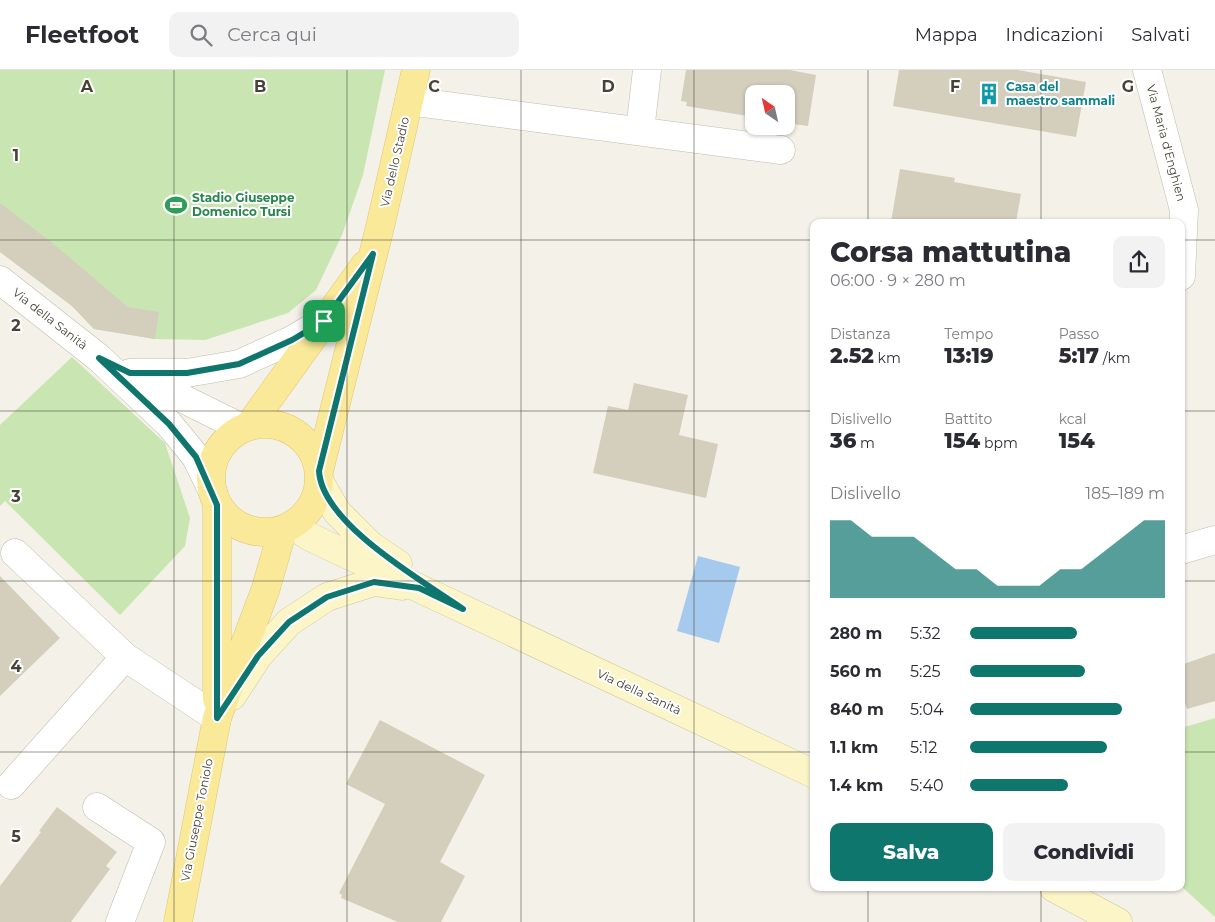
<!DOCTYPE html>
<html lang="it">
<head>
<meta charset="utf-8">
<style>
	body { margin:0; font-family:Montserrat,sans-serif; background:#f2f2f3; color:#2b2b33; height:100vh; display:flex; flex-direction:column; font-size:19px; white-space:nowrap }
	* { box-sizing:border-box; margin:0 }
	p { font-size:16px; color:#7c7c81 }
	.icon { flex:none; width:28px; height:28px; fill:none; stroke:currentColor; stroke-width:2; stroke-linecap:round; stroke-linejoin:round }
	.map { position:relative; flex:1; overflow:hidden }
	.sheet { position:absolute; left:810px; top:149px; width:375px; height:672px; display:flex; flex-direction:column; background:#fff; border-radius:10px; box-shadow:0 1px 4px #0004 }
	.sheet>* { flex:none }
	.needle { width:32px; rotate:326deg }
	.fabs { position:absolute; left:745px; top:15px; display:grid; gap:10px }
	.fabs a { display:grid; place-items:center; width:50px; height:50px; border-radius:10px; background:#fff; box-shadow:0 1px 4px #0004; font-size:25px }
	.pin { position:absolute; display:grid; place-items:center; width:42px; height:42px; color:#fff; margin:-21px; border-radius:10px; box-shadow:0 2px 8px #0006 }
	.round { display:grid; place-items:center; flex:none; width:52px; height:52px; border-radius:10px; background:#f2f2f3 }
	.overview { display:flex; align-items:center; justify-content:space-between; height:85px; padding:0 20px }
	h1 { font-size:28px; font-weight:800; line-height:38px }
	.stats { display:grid; grid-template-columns:repeat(3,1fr); gap:8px; height:85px; padding:5px 20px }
	.stats div { display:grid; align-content:center }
	.stats b { font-size:21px; font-weight:800 }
	.stats small { font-size:14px; font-weight:400 }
	.stats p { font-size:14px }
	.chart { height:140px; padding:10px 20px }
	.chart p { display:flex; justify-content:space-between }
	.chart svg { width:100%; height:90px; margin-top:5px; fill:#0f766e; opacity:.7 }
	.action { display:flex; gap:10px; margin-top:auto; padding:10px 20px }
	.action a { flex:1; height:58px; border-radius:10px; background:#0f766e; color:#fff; font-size:20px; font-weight:800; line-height:58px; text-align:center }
	.action a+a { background:#f2f2f3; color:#2b2b33 }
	ul { padding:0 20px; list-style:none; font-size:16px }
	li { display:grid; grid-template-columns:80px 60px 1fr; align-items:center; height:38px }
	li i { height:12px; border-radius:6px; background:#0f766e }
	header { display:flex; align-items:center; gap:30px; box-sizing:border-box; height:70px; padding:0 25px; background:#fff; border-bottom:1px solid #e1e1e2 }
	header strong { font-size:24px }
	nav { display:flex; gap:28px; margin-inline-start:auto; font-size:18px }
	.search { width:350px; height:45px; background:#f2f2f3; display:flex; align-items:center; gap:12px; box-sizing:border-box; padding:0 18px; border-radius:10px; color:#7c7c81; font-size:19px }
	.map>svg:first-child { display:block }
	.green { fill:#c9e6b2 }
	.water { fill:#a6c9ee }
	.building { fill:#d4cebd }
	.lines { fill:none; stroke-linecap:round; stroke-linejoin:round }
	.street-casing { stroke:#c1bcad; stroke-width:29 }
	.secondary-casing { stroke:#d1c899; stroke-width:29 }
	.primary-casing { stroke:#dfc869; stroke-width:29 }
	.street { stroke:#fff; stroke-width:28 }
	.secondary { stroke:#fcf5c8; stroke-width:28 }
	.primary { stroke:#fae999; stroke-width:28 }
	.route-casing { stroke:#fff; stroke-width:10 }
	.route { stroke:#0f766e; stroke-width:6 }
	.grid { fill:none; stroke:#464237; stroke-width:1; stroke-opacity:0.55 }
	.labels { text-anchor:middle; stroke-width:4; stroke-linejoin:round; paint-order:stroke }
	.culture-label { font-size:12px; font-weight:bold; fill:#0d838f; stroke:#fff; text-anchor:start }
	.street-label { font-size:12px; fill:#464237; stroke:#fff }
	.leisure-label { font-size:12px; font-weight:bold; fill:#27864d; stroke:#fff; text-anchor:start }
	.grid-label { font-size:16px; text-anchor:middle; font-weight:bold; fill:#464237; stroke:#fff; stroke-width:4; stroke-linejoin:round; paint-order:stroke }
</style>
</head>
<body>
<header>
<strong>Fleetfoot</strong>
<div class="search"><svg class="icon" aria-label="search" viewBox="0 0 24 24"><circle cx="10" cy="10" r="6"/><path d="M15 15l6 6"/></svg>Cerca qui</div>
<nav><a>Mappa</a><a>Indicazioni</a><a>Salvati</a></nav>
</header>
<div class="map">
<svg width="1215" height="852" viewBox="0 0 1215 852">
	<rect width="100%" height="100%" fill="#f3f1e8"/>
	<path class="green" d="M0,0H385L363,105L342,165L316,220L288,243L205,270L155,269L94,259L72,236L0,182Z
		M72,287L165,373L190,448L185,476L120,545L5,431L0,436V355Z
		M1215,648V847L1181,816V658Z"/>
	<path class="water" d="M698,486L740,497L719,573L677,561Z"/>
	<path class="building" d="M686,0H790L816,5L808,56L786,53V24H754V47L686,36L687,32L681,31Z
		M899,0H1018L1086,12L1076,67L893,36Z
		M900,99L955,108L954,112L1021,124L1016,152H891Z
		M0,133L50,171L128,237L159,242L155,269L94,259L72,236L0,182Z
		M634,313L688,325L679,365L718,374L706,428L593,403L608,336L628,340Z
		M0,506L60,568L0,626Z
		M1215,583V631L1187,639L1181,622V595Z
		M380,650L485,705L440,792L465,806L441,852H398L341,828L342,825L339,823L385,734L346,714Z
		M57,737L117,782L106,796L110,799L71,852H0V816L41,762L39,761Z"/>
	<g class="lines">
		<g class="street-casing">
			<path id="street" d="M1147,0L1184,140L1181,206
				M409,31L781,80
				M640,61L647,0
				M0,210L99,288L169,354L196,387L213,422
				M130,303H187L239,294L292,270L324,251
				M137,306L242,358
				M1181,480L1215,470
				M15,483L125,587
				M11,715L125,587L217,648
				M97,737L151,772L120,852"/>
		</g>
		<g class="secondary-casing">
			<path id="secondary" d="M319,411L337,442L371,476L398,494
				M292,455L310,467L814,704
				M232,626L258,586L289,552L327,527L374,512L402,516
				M1054,818L1118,852"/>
		</g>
		<g class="primary-casing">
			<path id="primary" d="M211 408a54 54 0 1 1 108 0a54 54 0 1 1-108 0Z
				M249,356L365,195
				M319,401L380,157L416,0
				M217,629V435
				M178,852L217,648L265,521L283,459"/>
		</g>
		<use href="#street" class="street"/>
		<use href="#secondary" class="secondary"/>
		<use href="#primary" class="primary"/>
	</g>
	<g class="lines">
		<g class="route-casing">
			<path id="route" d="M373,184L319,401C322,454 423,511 463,539L419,518L374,512L327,527L289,552L258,586L217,648V435L196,387L169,354L99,288L130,303H187L239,294L292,270L324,251Z"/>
		</g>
		<use href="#route" class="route"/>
	</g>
	<path class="grid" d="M174,0V852M347,0V852M521,0V852M694,0V852M868,0V152M1041,0V152M0,170H814M1181,170H1215M0,341H814M1181,341H1215M0,511H814M1181,511H1215M0,682H814M1181,682H1215M868,818V852M1041,818V852"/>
	<defs>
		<g id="building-bare" transform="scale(1.725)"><path d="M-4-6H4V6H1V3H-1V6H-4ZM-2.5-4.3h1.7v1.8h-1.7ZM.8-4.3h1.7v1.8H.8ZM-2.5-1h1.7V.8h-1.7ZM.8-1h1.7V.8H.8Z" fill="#0f9aa8" stroke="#fff" stroke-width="2.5" paint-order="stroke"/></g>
		<g id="stadium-bare" transform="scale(1.725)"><path d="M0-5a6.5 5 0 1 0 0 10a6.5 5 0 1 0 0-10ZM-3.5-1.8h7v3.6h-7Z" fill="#2e9e5b" stroke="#fff" stroke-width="2.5" paint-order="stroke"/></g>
	</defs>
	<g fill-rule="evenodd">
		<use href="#building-bare" x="989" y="24"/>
		<use href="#stadium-bare" x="176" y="135"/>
	</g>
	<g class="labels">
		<g class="culture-label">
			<text x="1006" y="21">Casa del<tspan x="1006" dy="14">maestro sammali</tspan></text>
		</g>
		<g class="street-label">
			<text transform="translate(1166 73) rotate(75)" y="4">Via Maria d'Enghien</text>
			<text transform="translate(395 92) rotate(-77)" y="4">Via dello Stadio</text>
			<text transform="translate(50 249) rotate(38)" y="4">Via della Sanità</text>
			<text transform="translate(639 622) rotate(25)" y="4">Via della Sanità</text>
			<text transform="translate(197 750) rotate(-79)" y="4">Via Giuseppe Toniolo</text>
		</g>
		<g class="leisure-label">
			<text x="192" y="132">Stadio Giuseppe<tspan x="192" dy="14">Domenico Tursi</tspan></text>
		</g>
	</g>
	<g class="grid-label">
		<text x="87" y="22">A</text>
		<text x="260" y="22">B</text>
		<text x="434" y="22">C</text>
		<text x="608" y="22">D</text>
		<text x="955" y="22">F</text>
		<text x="1128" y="22">G</text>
		<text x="16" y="91">1</text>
		<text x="16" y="261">2</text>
		<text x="16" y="432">3</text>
		<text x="16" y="602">4</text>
		<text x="16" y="772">5</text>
	</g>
</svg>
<div class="fabs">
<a><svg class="needle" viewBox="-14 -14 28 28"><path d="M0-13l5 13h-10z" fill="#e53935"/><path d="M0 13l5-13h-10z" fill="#7c7c81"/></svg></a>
</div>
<div class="pin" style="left:324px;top:251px;background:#1e9e55"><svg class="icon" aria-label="arrive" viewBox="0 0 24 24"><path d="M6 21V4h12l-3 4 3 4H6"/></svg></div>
<section class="sheet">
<div class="overview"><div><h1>Corsa mattutina</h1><p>06:00 · 9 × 280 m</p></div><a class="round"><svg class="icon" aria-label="share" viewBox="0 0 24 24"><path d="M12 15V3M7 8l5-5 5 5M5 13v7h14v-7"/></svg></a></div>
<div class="stats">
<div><p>Distanza</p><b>2.52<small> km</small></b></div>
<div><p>Tempo</p><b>13:19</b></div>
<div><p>Passo</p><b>5:17<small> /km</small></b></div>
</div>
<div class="stats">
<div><p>Dislivello</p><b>36<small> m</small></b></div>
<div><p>Battito</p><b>154<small> bpm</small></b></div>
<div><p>kcal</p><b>154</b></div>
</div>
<div class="chart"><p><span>Dislivello</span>185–189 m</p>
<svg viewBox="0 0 160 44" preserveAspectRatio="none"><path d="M0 44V6L10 6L20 14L30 14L40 14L50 22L60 30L70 30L80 38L90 38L100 38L110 30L120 30L130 22L140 14L150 6L160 6V44z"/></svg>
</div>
<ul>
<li><b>280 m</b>5:32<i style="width:55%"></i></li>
<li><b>560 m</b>5:25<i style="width:59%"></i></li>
<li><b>840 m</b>5:04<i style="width:78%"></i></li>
<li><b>1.1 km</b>5:12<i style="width:70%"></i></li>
<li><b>1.4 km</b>5:40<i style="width:50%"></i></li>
</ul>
<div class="action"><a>Salva</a><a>Condividi</a></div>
</section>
</div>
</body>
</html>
